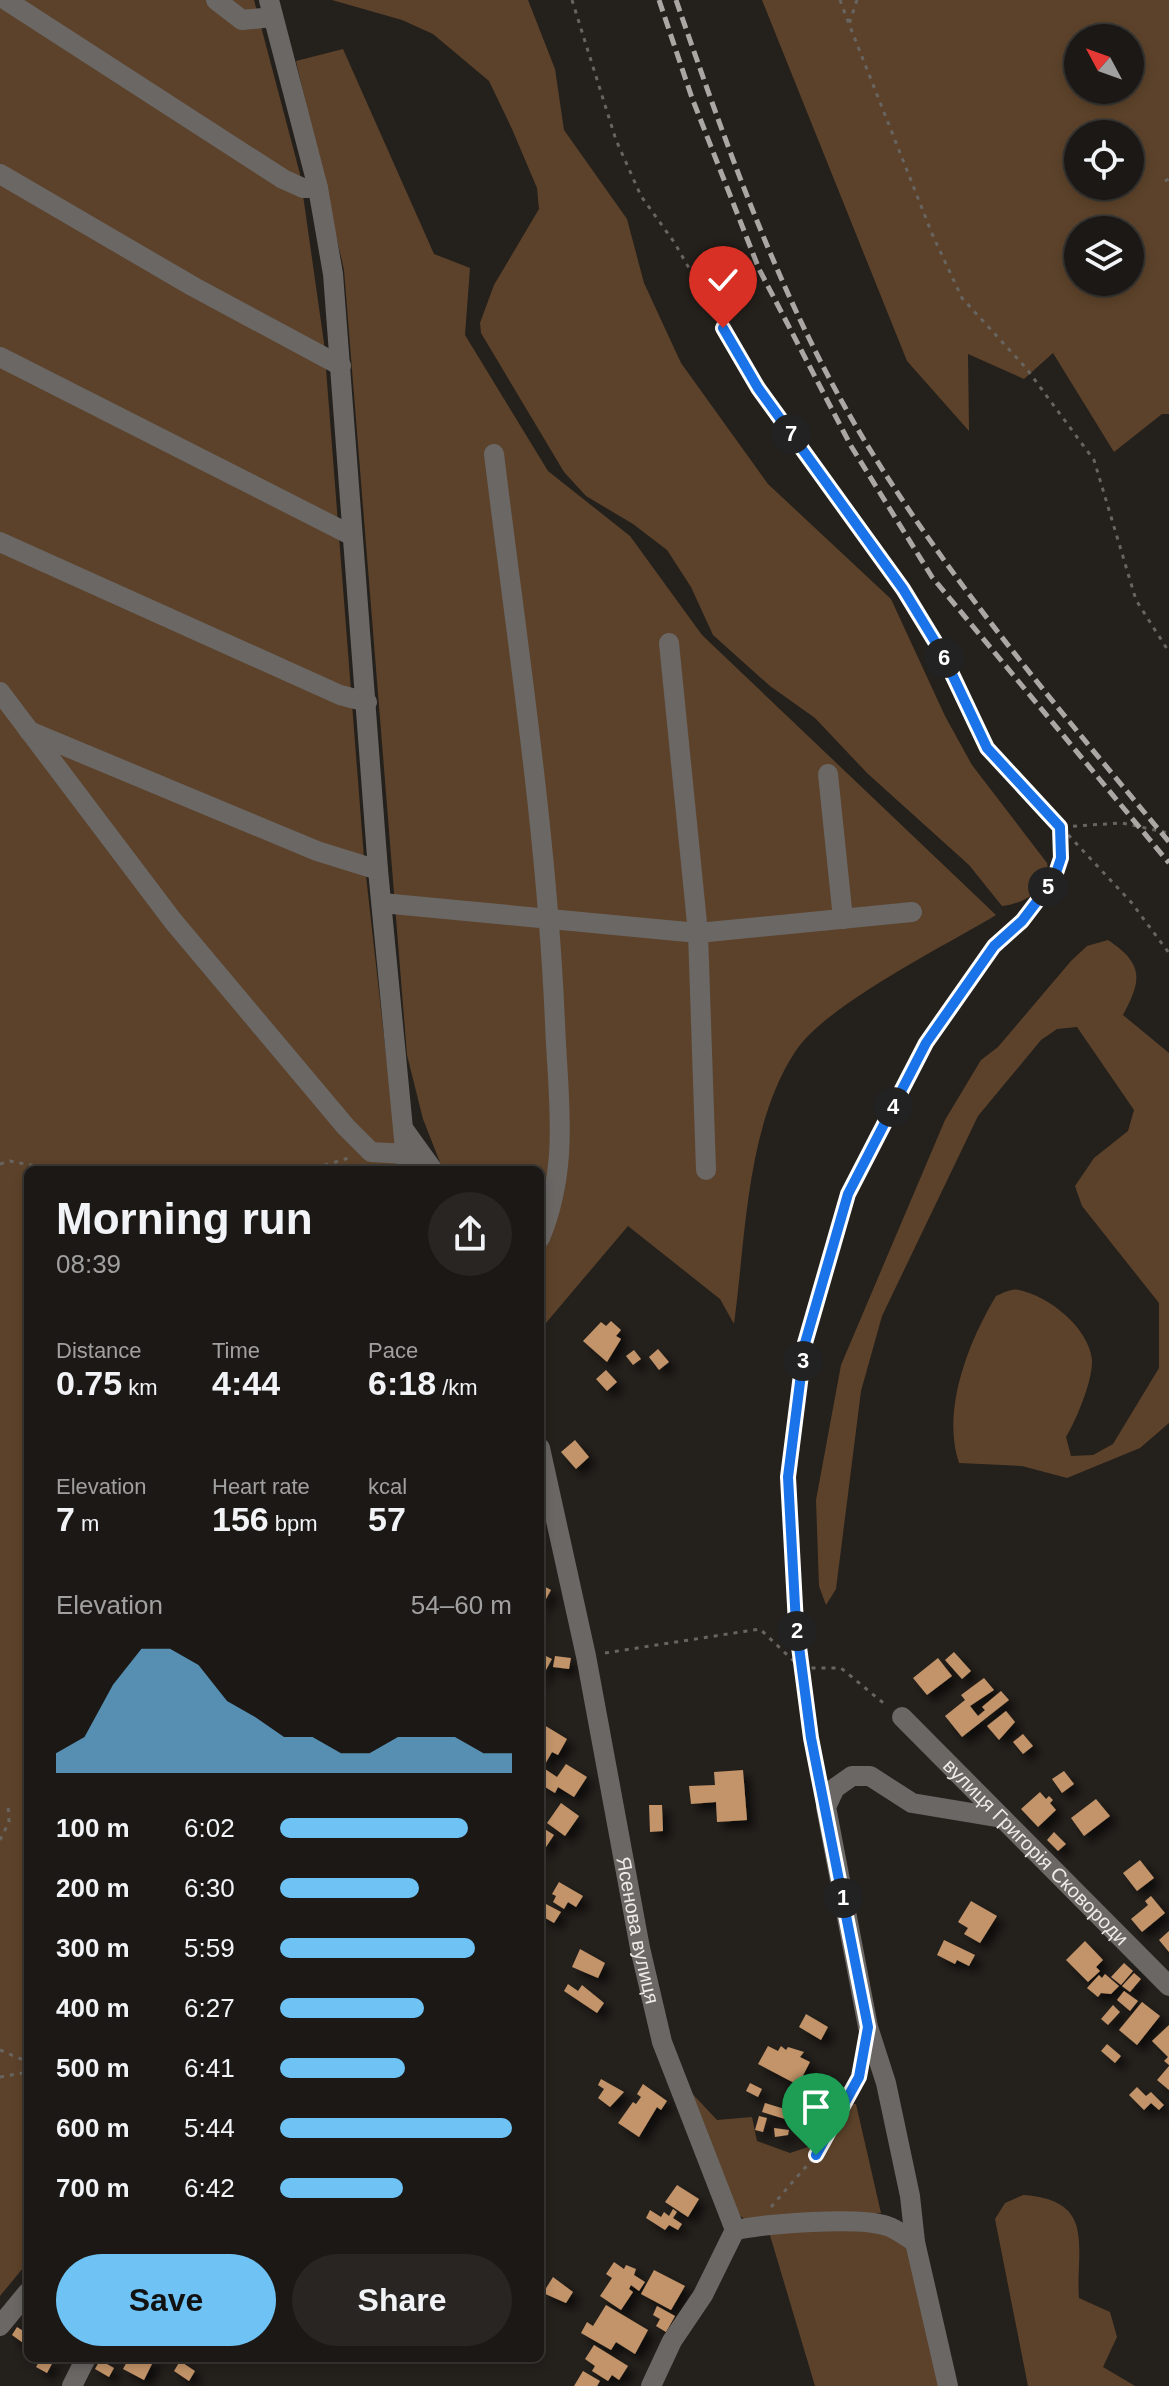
<!DOCTYPE html>
<html lang="en">
<head>
<meta charset="utf-8">
<style>
	body { margin:0; font-family:Helvetica,sans-serif; background:#282522; color:#f1f3f6; height:100vh; display:flex; flex-direction:column; font-size:30px; white-space:nowrap }
	* { box-sizing:border-box; margin:0 }
	p { font-size:26px; color:#a0a0a0 }
	.icon { flex:none; width:44px; height:44px; fill:none; stroke:currentColor; stroke-width:2; stroke-linecap:round; stroke-linejoin:round }
	.map { position:relative; flex:1; overflow:hidden }
	.side { position:absolute; left:24px; top:1166px; width:520px; height:1196px; display:flex; flex-direction:column; background:#1b1815; border-radius:12px; box-shadow:0 4px 12px #0003,0 0 0 2px #393734 }
	.side>* { flex:none }
	.needle { width:52px; rotate:311deg }
	.controls { position:absolute; left:1064px; top:24px; display:grid; gap:16px }
	.controls a { display:grid; place-items:center; width:80px; height:80px; border-radius:50%; background:#1b1815; box-shadow:0 4px 12px #0003,0 0 0 2px #393734; font-size:40px }
	.pin { position:absolute; display:grid; place-items:center; width:68px; height:68px; color:#fff; margin:-82px -34px; border-radius:50% 50% 50% 0; rotate:-45deg; box-shadow:0 0 8px #0007 }
	.pin .icon { rotate:45deg }
	.km { position:absolute; width:40px; height:40px; margin:-20px; border-radius:50%; background:#222; color:#fff; font-size:22px; line-height:40px; text-align:center }
	.round { display:grid; place-items:center; flex:none; width:84px; height:84px; border-radius:42px; background:#282522 }
	.overview { display:flex; align-items:center; justify-content:space-between; height:136px; padding:0 32px }
	h1 { font-size:44px; font-weight:700; line-height:60px }
	.stats { display:grid; grid-template-columns:repeat(3,1fr); gap:12px; height:136px; padding:8px 32px }
	.stats div { display:grid; align-content:center }
	.stats b { font-size:34px; font-weight:700 }
	.stats small { font-size:22px; font-weight:400 }
	.stats p { font-size:22px }
	.chart { height:224px; padding:16px 32px }
	.chart p { display:flex; justify-content:space-between }
	.chart svg { width:100%; height:144px; margin-top:8px; fill:#6fc2f4; opacity:.7 }
	.primary-button { display:flex; gap:16px; margin-top:auto; padding:16px 32px }
	.primary-button a { flex:1; height:92px; border-radius:48px; background:#6fc2f4; color:#111; font-size:32px; font-weight:700; line-height:92px; text-align:center }
	.primary-button a+a { background:#282522; color:#f1f3f6 }
	ul { padding:0 32px; list-style:none; font-size:26px }
	li { display:grid; grid-template-columns:128px 96px 1fr; align-items:center; height:60px }
	li i { height:20px; border-radius:10px; background:#6fc2f4 }
	.map>svg:first-child { display:block }
	.green { fill:#5c422a; fill-rule:evenodd }
	.building { fill:#c39469; filter:url(#shadow) }
	.lines { fill:none; stroke-linecap:round; stroke-linejoin:round }
	.path { stroke:#686561; stroke-width:3; stroke-dasharray:4 6; stroke-linecap:butt }
	.minor { stroke:#6a6765; stroke-width:20 }
	.rail { stroke:#aba7a4; stroke-width:5; stroke-dasharray:12 6; stroke-linecap:butt }
	.route-casing { stroke:#fff; stroke-width:16 }
	.route { stroke:#1a73e8; stroke-width:10 }
	.labels { text-anchor:middle; stroke-width:8; stroke-linejoin:round; paint-order:stroke }
	.street-label { font-size:20px; fill:#eeebe8; stroke:#1b1613 }
</style>
</head>
<body>
<div class="map">
<svg width="1169" height="2386" viewBox="0 0 1169 2386">
	<defs>
		<filter id="shadow"><feDropShadow dx="7" dy="7" stdDeviation="4" flood-color="#0009"/></filter>
	</defs>
	<rect width="100%" height="100%" fill="#24201c"/>
	<path class="green" d="M0,0H254L300,174L324,343L364,858L399,1170H28V2262L0,2296Z
		M332,0H528L555,69L564,130L627,219L644,283L681,363L768,484L891,599L945,716L972,765L1047,863C1052,888 1024,904 1002,906L969,865L867,773L815,718L770,686L713,635L691,587L667,550L633,524L586,496L564,472L481,333L480,323L494,285L539,209L537,188L512,129L489,81L433,34L402,20Z
		M762,0H1169V414H1162L1114,452L1053,353L1024,379L968,354L969,431L907,361ZM1078,38H1130V90H1078ZM1078,134H1130V186H1078ZM1078,230H1130V282H1078Z
		M343,49L434,254L470,268L465,335L548,471L630,536L702,635L996,915C945,946 825,1005 795,1052C746,1127 746,1236 734,1324L720,1299L628,1226L540,1330V1170H443L423,1119L407,1055L344,270L296,61Z
		M1108,940C1144,964 1142,980 1123,1015L1169,1053V1423L1140,1448L1067,1478L1022,1466L959,1463C941,1410 969,1341 996,1296C1003,1293 1012,1288 1019,1290C1049,1296 1089,1328 1092,1360C1093,1380 1076,1421 1066,1437L1071,1456L1093,1455L1113,1444L1159,1368V1303L1082,1206L1075,1186L1094,1158L1128,1131L1134,1110L1077,1027L1057,1029L1041,1040L978,1116L882,1316L861,1391L836,1589L826,1605L819,1586L816,1500L841,1365L945,1120L981,1060L998,1047L1071,961L1087,946Z
		M686,2087L717,2120L752,2117L757,2141L790,2153L820,2143L840,2104H856L881,2213L747,2220L733,2212Z
		M1023,2195C1098,2200 1075,2249 1079,2298L1110,2312L1117,2337L1103,2367L1135,2386H1028L995,2219L1005,2203Z
		M883,2228L901,2240L915,2257L944,2386H815L769,2232Z"/>
	<path class="building" d="M611,1321L621,1330L616,1336L621,1339L607,1362L583,1341L601,1322L606,1326Z
		M658,1349L669,1362L659,1370L649,1357Z
		M634,1350L641,1359L633,1365L626,1356Z
		M606,1370L617,1382L607,1391L596,1379Z
		M575,1440L589,1457L576,1469L561,1452Z
		M540,1584L551,1590L540,1610Z
		M954,1652L971,1671L962,1679L945,1660Z
		M540,1653L552,1659L540,1681Z
		M555,1656L571,1658L569,1669L553,1667Z
		M938,1658L952,1676L927,1695L913,1678Z
		M984,1678L994,1690L970,1706L978,1716L985,1710L982,1707L1001,1691L1009,1700L962,1737L945,1716L965,1700L961,1695Z
		M1006,1711L1015,1722L999,1740L987,1726Z
		M544,1725L567,1739L558,1755L552,1752L544,1766L540,1763V1732Z
		M1023,1734L1033,1746L1023,1754L1013,1742Z
		M566,1764L587,1777L574,1797L558,1787L555,1793L540,1784L542,1767L557,1777Z
		M743,1770L747,1820L717,1822L716,1802L691,1804L689,1786L715,1785L714,1772Z
		M1064,1771L1074,1784L1062,1793L1052,1779Z
		M1040,1792L1046,1799L1049,1796L1053,1800L1050,1803L1056,1810L1038,1827L1021,1809Z
		M1096,1799L1110,1816L1084,1836L1071,1818Z
		M561,1803L579,1816L565,1836L547,1823Z
		M649,1805H662L663,1831L650,1832Z
		M540,1826L554,1835L544,1850L540,1847Z
		M1054,1832L1066,1844L1058,1851L1047,1840Z
		M1140,1860L1154,1878L1137,1891L1123,1873Z
		M559,1882L583,1896L576,1907L568,1902L564,1909L553,1902L556,1896L552,1894Z
		M1151,1896L1165,1913L1142,1932L1131,1919L1148,1905L1145,1901Z
		M971,1901L997,1916L980,1943L964,1934L968,1928L958,1922Z
		M546,1904L561,1912L554,1923L540,1915Z
		M1169,1931V1952L1159,1940Z
		M944,1940L975,1955L969,1966L957,1960L955,1964L937,1955Z
		M1085,1941L1103,1960L1096,1967L1100,1971L1088,1982L1066,1960Z
		M580,1949L605,1963L598,1978L572,1967Z
		M1124,1963L1133,1971L1121,1985L1111,1977Z
		M1134,1973L1141,1979L1130,1992L1122,1986Z
		M1105,1974L1119,1986L1111,1994L1101,1993L1098,1997L1087,1988L1099,1975L1102,1978Z
		M568,1984L578,1991L582,1985L604,2003L597,2013L564,1991Z
		M1124,1991L1138,2001L1130,2011L1117,2000Z
		M1142,2002L1160,2016L1137,2045L1119,2030Z
		M1113,2005L1120,2012L1108,2025L1101,2019Z
		M806,2014L828,2027L821,2040L799,2027Z
		M1169,2025V2065L1164,2061L1168,2057L1152,2041Z
		M1107,2044L1121,2056L1115,2063L1101,2051Z
		M768,2046L778,2051L781,2046L786,2050L788,2047L804,2052L800,2057L810,2062L798,2085L758,2064Z
		M1169,2066V2090L1157,2080Z
		M601,2079L624,2092L610,2107L598,2098L604,2089L598,2085Z
		M750,2083L762,2089L758,2097L746,2091Z
		M643,2084L667,2101L661,2110L657,2107L639,2137L618,2123L633,2102L636,2104L641,2097L637,2094Z
		M1137,2087L1146,2096L1151,2092L1164,2105L1159,2110L1151,2103L1144,2110L1129,2095Z
		M801,2094H810V2117H801Z
		M765,2103L788,2110L785,2119L762,2112Z
		M759,2116L767,2118L763,2132L755,2130Z
		M774,2128L789,2130L788,2135L775,2137Z
		M677,2185L699,2199L688,2217L665,2202Z
		M673,2209L677,2212L673,2218L682,2224L678,2230L669,2225L665,2230L646,2218L650,2210L661,2217L664,2212L669,2216Z
		M614,2262L624,2269L626,2265L636,2269L634,2275L645,2282L639,2291L631,2285L629,2289L633,2292L621,2310L600,2296L612,2278L606,2274Z
		M654,2270L685,2286L671,2310L641,2294Z
		M553,2277L573,2292L566,2303L543,2293Z
		M606,2305L648,2330L635,2354L616,2342L611,2350L581,2333L587,2322L593,2326Z
		M657,2306L675,2316L666,2332L656,2326L660,2319L653,2315Z
		M17,2327L25,2332L28,2328L26,2345L12,2335Z
		M594,2345L628,2366L619,2380L612,2375L608,2381L592,2371L595,2366L585,2359Z
		M41,2358L53,2362L47,2373L36,2367Z
		M129,2358H155L144,2380L123,2369Z
		M100,2360L114,2368L109,2377L95,2369Z
		M180,2361L195,2371L189,2381L174,2371Z
		M583,2371L600,2381L597,2386H574Z"/>
	<g class="lines">
		<path class="path" d="M572,0L616,140L641,196L674,242L758,388L903,589L942,653L987,748L1131,902L1169,953
			M840,0L849,24
			M857,0L849,24L933,236L962,298L1026,368L1094,460L1136,600L1169,652
			M1165,181L1169,179
			M0,1164L10,1161L55,1170
			M295,1170L315,1168L349,1158
			M605,1653L760,1629L801,1668L788,1477L805,1343L848,1194L926,1043L994,946L1022,921L1054,879L1061,858L1060,827L1122,823L1169,833
			M819,1776L801,1668H841L887,1706
			M0,1840L9,1822L8,1804
			M0,2050L28,2062
			M0,2077L28,2072
			M771,2207L816,2155L859,2077L861,2066"/>
		<g class="minor">
			<path d="M6,0L283,179L303,188H318"/>
			<path d="M216,0L242,20L273,17"/>
			<path d="M269,0L318,188L333,274L378,870L407,1170"/>
			<path d="M0,174L194,287L341,366"/>
			<path d="M0,357L351,535"/>
			<path d="M494,454C517,643 547,833 555,1023C558,1100 570,1165 540,1238"/>
			<path d="M0,542L340,695L367,702"/>
			<path d="M669,643L698,933L706,1170"/>
			<path d="M0,692L173,921L346,1127L371,1152L406,1154"/>
			<path d="M29,731L317,851L378,870"/>
			<path d="M828,774L843,919"/>
			<path d="M382,903L698,933L912,912"/>
			<path d="M405,1131L433,1170"/>
			<path id="s1" d="M540,1448L586,1656L640,1948L662,2042L735,2230L703,2295L672,2341L651,2386"/>
			<path id="s2" d="M902,1717L1169,1986"/>
			<path d="M735,2230C766,2224 858,2216 887,2226C897,2229 906,2237 915,2242"/>
			<path d="M0,2326L28,2292"/>
			<path d="M72,2386L86,2358"/>
			<path d="M948,2386L915,2242L910,2196L886,2083L868,2027L826,1807L835,1788L852,1776H870L912,1803L1002,1818"/>
		</g>
		<path class="rail" d="M659,0L692,98L759,269L851,446L932,577L1169,863
			M676,0C729,152 782,305 866,443C953,586 1063,714 1169,842"/>
	</g>
	<g class="lines">
		<g class="route-casing">
			<path id="route" d="M723,328L758,388L903,589L942,653L987,748L1060,827L1061,858L1054,879L1022,921L994,946L926,1043L848,1194L805,1343L788,1477L796,1624L811,1738L868,2027L859,2077L816,2155"/>
		</g>
		<use href="#route" class="route"/>
	</g>
	<g class="labels">
		<g class="street-label">
			<text dy="7" stroke="none"><textPath href="#s2" startOffset="190">вулиця Григорія Сковороди</textPath></text>
			<text dy="7" stroke="none"><textPath href="#s1" startOffset="492">Ясенова вулиця</textPath></text>
		</g>
	</g>
</svg>
<div class="controls">
<a><svg class="needle" viewBox="-14 -14 28 28"><path d="M0-13l5 13h-10z" fill="#e53935"/><path d="M0 13l5-13h-10z" fill="#a0a0a0"/></svg></a>
<a><svg class="icon" aria-label="locate" viewBox="0 0 24 24"><circle cx="12" cy="12" r="6"/><path d="M12 2v4M12 18v4M2 12h4M18 12h4"/></svg></a>
<a><svg class="icon" aria-label="layers" viewBox="0 0 24 24"><path d="M12 4l9 5-9 5-9-5zM3 14l9 5 9-5"/></svg></a>
</div>
<div class="pin" style="left:816px;top:2155px;background:#1e9e55"><svg class="icon" aria-label="arrive" viewBox="0 0 24 24"><path d="M6 21V4h12l-3 4 3 4H6"/></svg></div>
<div class="pin" style="left:723px;top:328px;background:#d93025"><svg class="icon" aria-label="check" viewBox="0 0 24 24"><path d="M5 12l5 5 9-10"/></svg></div>
<b class="km" style="left:843px;top:1898px">1</b>
<b class="km" style="left:797px;top:1631px">2</b>
<b class="km" style="left:803px;top:1361px">3</b>
<b class="km" style="left:893px;top:1107px">4</b>
<b class="km" style="left:1048px;top:887px">5</b>
<b class="km" style="left:944px;top:658px">6</b>
<b class="km" style="left:791px;top:434px">7</b>
<section class="side">
<div class="overview"><div><h1>Morning run</h1><p>08:39</p></div><a class="round"><svg class="icon" aria-label="share" viewBox="0 0 24 24"><path d="M12 15V3M7 8l5-5 5 5M5 13v7h14v-7"/></svg></a></div>
<div class="stats">
<div><p>Distance</p><b>0.75<small> km</small></b></div>
<div><p>Time</p><b>4:44</b></div>
<div><p>Pace</p><b>6:18<small> /km</small></b></div>
</div>
<div class="stats">
<div><p>Elevation</p><b>7<small> m</small></b></div>
<div><p>Heart rate</p><b>156<small> bpm</small></b></div>
<div><p>kcal</p><b>57</b></div>
</div>
<div class="chart"><p><span>Elevation</span>54–60 m</p>
<svg viewBox="0 0 160 44" preserveAspectRatio="none"><path d="M0 44V38L10 33L20 17L30 6L40 6L50 11L60 22L70 27L80 33L90 33L100 38L110 38L120 33L130 33L140 33L150 38L160 38V44z"/></svg>
</div>
<ul>
<li><b>100 m</b>6:02<i style="width:81%"></i></li>
<li><b>200 m</b>6:30<i style="width:60%"></i></li>
<li><b>300 m</b>5:59<i style="width:84%"></i></li>
<li><b>400 m</b>6:27<i style="width:62%"></i></li>
<li><b>500 m</b>6:41<i style="width:54%"></i></li>
<li><b>600 m</b>5:44<i style="width:100%"></i></li>
<li><b>700 m</b>6:42<i style="width:53%"></i></li>
</ul>
<div class="primary-button"><a>Save</a><a>Share</a></div>
</section>
</div>
</body>
</html>
